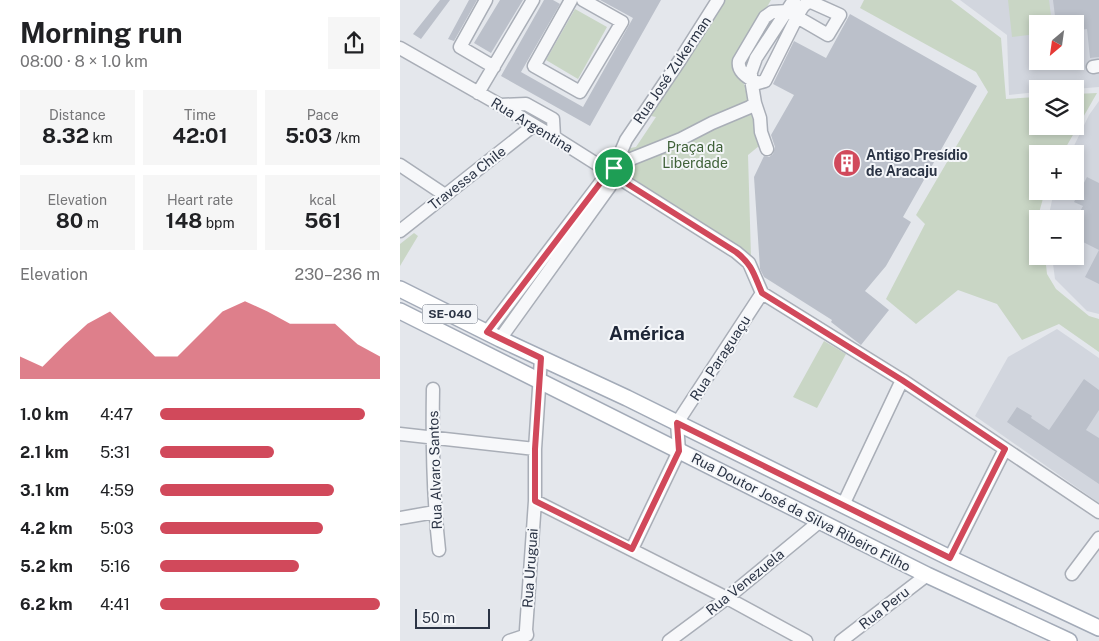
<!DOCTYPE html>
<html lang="en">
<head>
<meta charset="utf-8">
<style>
	body { margin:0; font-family:"Public Sans",sans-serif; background:#f6f6f6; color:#202124; height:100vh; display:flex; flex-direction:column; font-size:19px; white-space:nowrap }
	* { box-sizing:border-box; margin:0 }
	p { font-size:16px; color:#757577 }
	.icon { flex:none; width:28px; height:28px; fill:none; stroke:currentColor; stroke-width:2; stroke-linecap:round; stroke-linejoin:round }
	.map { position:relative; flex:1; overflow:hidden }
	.details { display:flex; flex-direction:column; background:#fff; width:400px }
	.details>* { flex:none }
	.needle { width:32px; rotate:209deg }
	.tools { position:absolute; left:629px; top:15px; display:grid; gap:10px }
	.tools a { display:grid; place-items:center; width:55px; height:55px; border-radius:0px; background:#fff; box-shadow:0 2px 8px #0003; font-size:25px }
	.scale { position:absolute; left:15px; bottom:12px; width:75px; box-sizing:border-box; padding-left:5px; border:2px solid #2b3445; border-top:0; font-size:14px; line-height:18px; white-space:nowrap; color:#2b3445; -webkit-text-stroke:4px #f4f6f9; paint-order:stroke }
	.pin { position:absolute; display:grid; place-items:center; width:42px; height:42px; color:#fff; margin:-21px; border:2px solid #fff; border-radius:50%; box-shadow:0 1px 5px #0007 }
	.round { display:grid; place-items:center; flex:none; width:52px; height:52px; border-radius:0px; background:#f6f6f6 }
	.head { display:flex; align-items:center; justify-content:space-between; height:85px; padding:0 20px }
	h1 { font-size:28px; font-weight:700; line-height:38px }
	.figures { display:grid; grid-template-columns:repeat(3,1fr); gap:8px; height:85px; padding:5px 20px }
	.figures div { display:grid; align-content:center; border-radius:0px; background:#f6f6f6; text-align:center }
	.figures b { font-size:21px; font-weight:700 }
	.figures small { font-size:14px; font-weight:400 }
	.figures p { font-size:14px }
	.chart { height:140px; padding:10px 20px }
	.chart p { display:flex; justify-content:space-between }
	.chart svg { width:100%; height:90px; margin-top:5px; fill:#d1495b; opacity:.7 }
	ul { padding:0 20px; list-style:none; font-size:16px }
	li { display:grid; grid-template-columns:80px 60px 1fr; align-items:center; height:38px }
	li i { height:12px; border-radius:6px; background:#d1495b }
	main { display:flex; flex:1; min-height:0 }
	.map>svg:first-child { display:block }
	.built { fill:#d2d6de; fill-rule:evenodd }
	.green { fill:#c9d6c5 }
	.building { fill:#bbc0ca }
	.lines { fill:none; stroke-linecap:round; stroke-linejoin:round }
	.minor-casing { stroke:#a9aeb7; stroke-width:15 }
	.major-casing { stroke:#a3abb8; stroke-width:18 }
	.minor { stroke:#f7f8fa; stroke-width:12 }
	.major { stroke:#fff; stroke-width:15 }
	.route-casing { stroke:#fff; stroke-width:10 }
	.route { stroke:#d1495b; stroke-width:6 }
	.labels { text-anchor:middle; stroke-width:4; stroke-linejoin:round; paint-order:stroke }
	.shield { fill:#f4f6f9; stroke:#676e7b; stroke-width:1 }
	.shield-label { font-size:12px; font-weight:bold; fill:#2b3445 }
	.street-label { font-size:14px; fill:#2b3445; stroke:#f4f6f9 }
	.park-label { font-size:14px; fill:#3f6138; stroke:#f4f6f9 }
	.poi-label { font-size:14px; font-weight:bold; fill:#2b3445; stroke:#f4f6f9; text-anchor:start }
	.district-label { font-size:19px; font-weight:bold; fill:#1d2536; stroke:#f4f6f9 }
</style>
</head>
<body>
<main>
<section class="details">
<div class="head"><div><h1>Morning run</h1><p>08:00 · 8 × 1.0 km</p></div><a class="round"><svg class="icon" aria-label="share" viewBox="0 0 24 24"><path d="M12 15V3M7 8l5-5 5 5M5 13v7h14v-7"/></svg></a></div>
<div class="figures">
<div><p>Distance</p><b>8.32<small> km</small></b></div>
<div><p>Time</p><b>42:01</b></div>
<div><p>Pace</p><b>5:03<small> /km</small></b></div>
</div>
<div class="figures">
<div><p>Elevation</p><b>80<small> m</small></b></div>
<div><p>Heart rate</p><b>148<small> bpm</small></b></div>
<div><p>kcal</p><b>561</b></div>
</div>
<div class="chart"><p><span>Elevation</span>230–236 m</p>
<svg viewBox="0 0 160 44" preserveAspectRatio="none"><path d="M0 44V33L10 38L20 27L30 17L40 11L50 22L60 33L70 33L80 22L90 11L100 6L110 11L120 17L130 17L140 17L150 27L160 33V44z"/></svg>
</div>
<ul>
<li><b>1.0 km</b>4:47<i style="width:93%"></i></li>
<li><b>2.1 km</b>5:31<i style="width:52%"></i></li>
<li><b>3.1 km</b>4:59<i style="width:79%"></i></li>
<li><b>4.2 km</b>5:03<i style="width:74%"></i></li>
<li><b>5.2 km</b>5:16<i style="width:63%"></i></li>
<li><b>6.2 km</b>4:41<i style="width:100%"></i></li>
</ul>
</section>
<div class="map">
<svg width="699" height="641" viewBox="0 0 699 641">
	<rect width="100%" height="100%" fill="#e4e7ec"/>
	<path class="built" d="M560,0H699V87L675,89H638L637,92L609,95L607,35ZM638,24H675V61H638Z
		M699,101V314L687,311L655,279L652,256H675V219H648L654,191H675V154H670L689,115Z
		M657,329L699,358V503L575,416L608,357Z"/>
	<path class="green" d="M321,0H371L333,65L349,93L359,146L348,155L351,257L231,177L226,158L230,148L236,147L256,117L251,116Z
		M464,0H551L601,38L606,99L637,97L638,126H675V94L697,93L662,154H638V191H645L639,213V219H638V256H645L647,274L656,289L689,316L699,319V352L659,324L622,340L597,304L558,290L516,324L486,299L525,224L516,215L588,92L576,72L460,8Z
		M608,0H649L652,24H638L637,34L612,37Z
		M175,9L207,27L178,79L146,60Z
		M14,233L18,236L0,266V244Z
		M424,341L446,354L417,408L393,397Z"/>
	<path class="building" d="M40,0H50L21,39L13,34Z
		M69,0H77L54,41L48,39Z
		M100,0H123L91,53L74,43Z
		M144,0H153L160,4L121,72L183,107L233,18L200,0H261L190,126L101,76Z
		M653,0H699V57L690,58L687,29L680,30V26H675V24H656Z
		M450,14L577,86L503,217L511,222L486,266L465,291L489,310L461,345L431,322L432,320L364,277L360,269L354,177L364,156L369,157L373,154L375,147L371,135L394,95L373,84L394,41L426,58Z
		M687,177L699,183V284L685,277L699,250L675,238V221L683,206L674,202Z
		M684,379L699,390V410L686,430L699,438V484L607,422L617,407L632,416L631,418L649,430Z"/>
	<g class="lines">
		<g class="minor-casing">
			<path id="minor" d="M86,0L60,47L94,67
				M171,0L134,66L180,92L222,22L183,0
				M411,2L440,15L428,35L397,17C401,10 403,3 411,2Z
				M387,11L397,17L365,81L358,83C349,79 337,72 339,61L365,17L372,12Z
				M0,48L100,105L154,137L336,252L349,263L362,293L502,380L699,512
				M693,67L699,66
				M78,93L133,0
				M100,105L126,104L153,119L154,137
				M367,149L361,132L360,118L355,103L351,79V72L356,58L394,0
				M0,165L45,195
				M216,165L281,139L312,123L350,107L355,103
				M0,231L134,125
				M87,332L201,182L207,172L213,168
				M100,339L210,186L215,176L214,168L226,140L280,60L318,0
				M33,389C32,443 33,496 39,550
				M0,434L135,449
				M135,501L327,598L406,641
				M443,505L502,380
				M0,518L35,512
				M232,549L279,451L277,423L362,293
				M550,558L605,449
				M672,574L699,538
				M127,635L126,630L135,501V449L141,358
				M109,641L127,635
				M269,641L327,598L419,522
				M441,641L527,575"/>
		</g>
		<g class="major-casing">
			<path id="major" d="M0,289L100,339L227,398L550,558L699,628
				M0,311L527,575L669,641"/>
		</g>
		<use href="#minor" class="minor"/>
		<use href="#major" class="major"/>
	</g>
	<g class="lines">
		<g class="route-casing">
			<path id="route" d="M214,168L215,176L336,252C353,265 354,275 362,293L502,380L605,449L550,558L277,423L279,451L232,549L135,501V449L141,358L87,332L201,182L207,172Z"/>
		</g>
		<use href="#route" class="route"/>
	</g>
	<defs>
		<g id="building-disc" transform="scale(1.4375)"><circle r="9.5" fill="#d1495b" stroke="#f4f6f9"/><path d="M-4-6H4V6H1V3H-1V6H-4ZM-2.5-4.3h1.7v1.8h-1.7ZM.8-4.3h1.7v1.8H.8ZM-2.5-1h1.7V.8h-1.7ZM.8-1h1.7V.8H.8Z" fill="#fff"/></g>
	</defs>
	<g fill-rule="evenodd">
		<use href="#building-disc" x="447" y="163"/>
	</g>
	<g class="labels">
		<rect class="shield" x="22.5" y="304.5" width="55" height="19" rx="4"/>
		<g class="shield-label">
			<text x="50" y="318">SE-040</text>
		</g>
		<g class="street-label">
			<text transform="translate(272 70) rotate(-56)" y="5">Rua José Zukerman</text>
			<text transform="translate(132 125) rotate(31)" y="5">Rua Argentina</text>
			<text transform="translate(67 178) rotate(-38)" y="5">Travessa Chile</text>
			<text transform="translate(320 358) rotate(-57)" y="5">Rua Paraguaçu</text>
			<text transform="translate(35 470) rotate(-92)" y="5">Rua Alvaro Santos</text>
			<text transform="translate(401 512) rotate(27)" y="5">Rua Doutor José da Silva Ribeiro Filho</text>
			<text transform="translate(130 568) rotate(-86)" y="5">Rua Uruguai</text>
			<text transform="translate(345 582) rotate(-39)" y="5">Rua Venezuela</text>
			<text transform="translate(484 608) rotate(-38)" y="5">Rua Peru</text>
		</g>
		<g class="park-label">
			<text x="295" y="152">Praça da<tspan x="295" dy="16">Liberdade</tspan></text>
		</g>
		<g class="poi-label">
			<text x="466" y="160">Antigo Presídio<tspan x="466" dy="16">de Aracaju</tspan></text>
		</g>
		<g class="district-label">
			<text x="247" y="340">América</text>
		</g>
	</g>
</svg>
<div class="tools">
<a><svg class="needle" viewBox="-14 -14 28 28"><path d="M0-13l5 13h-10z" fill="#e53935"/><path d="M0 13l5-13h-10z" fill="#757577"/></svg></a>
<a><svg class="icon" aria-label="layers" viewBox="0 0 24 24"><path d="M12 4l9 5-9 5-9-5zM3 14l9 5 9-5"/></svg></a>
<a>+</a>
<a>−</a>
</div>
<div class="scale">50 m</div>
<div class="pin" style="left:214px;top:168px;background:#1e9e55"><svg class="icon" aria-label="arrive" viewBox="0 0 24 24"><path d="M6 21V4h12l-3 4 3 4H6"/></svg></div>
</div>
</main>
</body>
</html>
